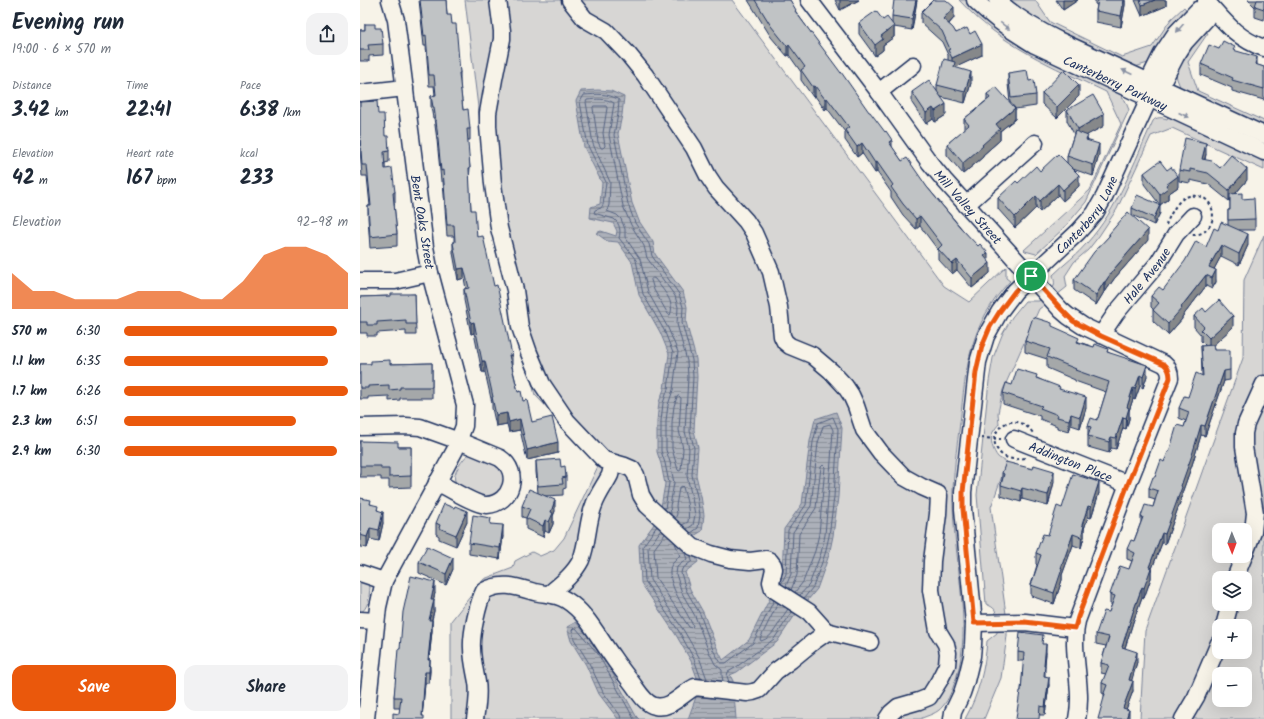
<!DOCTYPE html>
<html lang="en">
<head>
<meta charset="utf-8">
<style>
	body { margin:0; font-family:Kalam,sans-serif; background:#f2f2f3; color:#1f2937; height:100vh; display:flex; flex-direction:column; font-size:15px; white-space:nowrap }
	* { box-sizing:border-box; margin:0 }
	p { font-size:13px; color:#747a83 }
	.icon { flex:none; width:22px; height:22px; fill:none; stroke:currentColor; stroke-width:2; stroke-linecap:round; stroke-linejoin:round }
	.map { position:relative; flex:1; overflow:hidden }
	.side { display:flex; flex-direction:column; background:#fff; width:360px }
	.side>* { flex:none }
	.needle { width:26px; rotate:179deg }
	.tools { position:absolute; left:852px; top:523px; display:grid; gap:8px }
	.tools a { display:grid; place-items:center; width:40px; height:40px; border-radius:8px; background:#fff; box-shadow:0 4px 16px #0002; font-size:20px }
	.pin { position:absolute; display:grid; place-items:center; width:34px; height:34px; color:#fff; margin:-17px; border:2px solid #fff; border-radius:50%; box-shadow:0 1px 4px #0007 }
	.round { display:grid; place-items:center; flex:none; width:42px; height:42px; border-radius:12px; background:#f2f2f3 }
	.overview { display:flex; align-items:center; justify-content:space-between; height:68px; padding:0 12px }
	h1 { font-size:22px; font-weight:800; line-height:30px }
	.metrics { display:grid; grid-template-columns:repeat(3,1fr); gap:6px; height:68px; padding:4px 12px }
	.metrics div { display:grid; align-content:center }
	.metrics b { font-size:20px; font-weight:800 }
	.metrics small { font-size:11px; font-weight:400 }
	.metrics p { font-size:11px }
	.chart { height:112px; padding:8px 12px }
	.chart p { display:flex; justify-content:space-between }
	.chart svg { width:100%; height:72px; margin-top:4px; fill:#ea580c; opacity:.7 }
	.button { display:flex; gap:8px; margin-top:auto; padding:8px 12px }
	.button a { flex:1; height:46px; border-radius:12px; background:#ea580c; color:#fff; font-size:16px; font-weight:800; line-height:46px; text-align:center }
	.button a+a { background:#f2f2f3; color:#1f2937 }
	ul { padding:0 12px; list-style:none; font-size:13px }
	li { display:grid; grid-template-columns:64px 48px 1fr; align-items:center; height:30px }
	li i { height:10px; border-radius:5px; background:#ea580c }
	main { display:flex; flex:1; min-height:0 }
	.map>svg:first-child { display:block }
	.green { fill:#d7d6d4; stroke:#798299; fill-rule:evenodd }
	.water { fill:url(#water-rules); stroke:#727c95 }
	.lines { fill:none; stroke-linecap:round; stroke-linejoin:round }
	.shore { stroke:#556382; stroke-width:1 }
	.minor-casing { stroke:#1b2f5e; stroke-width:19 }
	.path { stroke:#1b2f5e; stroke-width:2; stroke-dasharray:3 3; stroke-linecap:butt }
	.minor { stroke:#f7f3e8; stroke-width:16 }
	.wall { fill:#a5a8a9; stroke:#1b2f5e }
	.shaded-wall { fill:#86888a; stroke:#1b2f5e }
	.building { fill:#c0c3c5; stroke:#1b2f5e }
	.oneway { fill:#8991a3 }
	.route-casing { stroke:#fff; stroke-width:8 }
	.route { stroke:#ea580c; stroke-width:5 }
	.labels { text-anchor:middle; stroke-width:3; stroke-linejoin:round; paint-order:stroke }
	.street-label { font-size:13px; fill:#1b2f5e; stroke:#f7f3e8 }
</style>
</head>
<body>
<main>
<section class="side">
<div class="overview"><div><h1>Evening run</h1><p>19:00 · 6 × 570 m</p></div><a class="round"><svg class="icon" aria-label="share" viewBox="0 0 24 24"><path d="M12 15V3M7 8l5-5 5 5M5 13v7h14v-7"/></svg></a></div>
<div class="metrics">
<div><p>Distance</p><b>3.42<small> km</small></b></div>
<div><p>Time</p><b>22:41</b></div>
<div><p>Pace</p><b>6:38<small> /km</small></b></div>
</div>
<div class="metrics">
<div><p>Elevation</p><b>42<small> m</small></b></div>
<div><p>Heart rate</p><b>167<small> bpm</small></b></div>
<div><p>kcal</p><b>233</b></div>
</div>
<div class="chart"><p><span>Elevation</span>92–98 m</p>
<svg viewBox="0 0 160 44" preserveAspectRatio="none"><path d="M0 44V22L10 33L20 33L30 38L40 38L50 38L60 33L70 33L80 33L90 38L100 38L110 27L120 11L130 6L140 6L150 11L160 22V44z"/></svg>
</div>
<ul>
<li><b>570 m</b>6:30<i style="width:95%"></i></li>
<li><b>1.1 km</b>6:35<i style="width:91%"></i></li>
<li><b>1.7 km</b>6:26<i style="width:100%"></i></li>
<li><b>2.3 km</b>6:51<i style="width:77%"></i></li>
<li><b>2.9 km</b>6:30<i style="width:95%"></i></li>
</ul>
<div class="button"><a>Save</a><a>Share</a></div>
</section>
<div class="map">
<svg width="904" height="719" viewBox="0 0 904 719">
	<defs>
		<pattern id="water-rules" width="6" height="5" patternUnits="userSpaceOnUse"><rect width="6" height="5" fill="#acb0b9"/><path d="M0 2.5h6" fill="none" stroke="#8b909a"/></pattern>
	</defs>
	<rect width="100%" height="100%" fill="#f7f3e8"/>
	<filter id="ink" filterUnits="userSpaceOnUse"><feTurbulence type="fractalNoise" baseFrequency=".025" numOctaves="2"/><feDisplacementMap in="SourceGraphic" scale="8" xChannelSelector="R" yChannelSelector="G"/><feConvolveMatrix kernelMatrix="1 2 1 2 8 2 1 2 1" color-interpolation-filters="sRGB"/></filter>
	<g filter="url(#ink)">
		<path class="green" d="M105,0H372L584,286L609,302L646,267V278L650,281C609,325 606,367 600,423C597,445 594,467 593,489C592,524 598,558 601,592C604,623 605,652 595,682C592,690 589,699 583,706C577,714 568,715 560,719H91V621L124,579L153,568L155,561L172,552L180,556L194,550L204,538L240,462L175,395L134,239Z
			M599,0H610L764,92L762,98L765,100L769,110L726,202L704,228L676,254L665,251L664,250L730,190L761,124L746,92C692,66 641,46 599,0Z
			M644,0H675L690,22L762,57L792,47L811,19L824,7L829,13L791,62L775,67L689,31Z
			M843,30L848,33L828,62L838,91L904,121V130L821,89L817,79L816,74L813,72Z
			M810,113L904,156V170L812,128L791,136L757,209L739,236L728,250L714,262L705,276L707,287L697,295L692,289C696,285 694,280 693,275C704,264 717,255 727,243C758,209 774,162 793,121C796,117 802,117 807,119Z
			M904,235V719H780L785,631L883,358L884,280ZM859,530H885V556H859ZM859,578H885V604H859ZM859,626H885V652H859ZM859,674H885V700H859Z
			M681,299L686,304L679,309L643,390L638,413L639,424C637,426 635,429 633,432C629,439 633,451 638,457C640,459 644,460 647,462L631,507L646,614L636,615C636,608 632,607 626,604L617,495L629,381L633,358L642,335L652,317L665,301H679Z
			M109,454L137,464L141,468L146,479L142,491C138,493 133,498 128,498C122,498 97,487 95,481C92,474 103,458 109,454Z
			M0,580L6,582L10,587C9,596 9,608 0,613Z
			M637,629H647V636L641,678L624,719H605C619,694 625,668 627,641L637,633Z"/>
		<path class="water" d="M238,90L251,91L264,97L262,115L258,134L272,203L279,221L293,242L295,254L323,292L327,307L326,322L336,359L337,377L334,430L338,448L336,475L341,496L344,515L342,531L329,539L338,562L325,572L330,589L343,612L357,648L363,660L389,640L422,574L424,529L442,504L450,441L455,419L476,412L482,428L478,497L473,536L469,555L457,589L433,618L417,642L377,672L370,675L373,681L376,719H328L340,686L331,661L316,635L281,583L279,545L302,513L301,507L305,484L301,464L297,452V421L299,402L304,389L309,354L300,332L279,295L272,262L258,242L247,241L236,233L241,231L256,236L257,231L253,223L230,218L231,207L240,204L242,183L224,147L216,101L221,91Z
			M216,622L241,652L276,716L279,719H258L239,694L226,665L211,641L207,627Z"/>
		<g class="lines">
			<path class="shore" d="M234,106H246L247,108L243,133L245,146L243,148H241L238,142L233,108Z
				M293,278L295,279C302,289 316,302 310,315L308,314L294,290L291,280Z
				M319,396L321,398L319,430L323,449L321,470L319,471L318,470L312,449V422L314,406L317,397Z
				M305,509L309,483L305,463L301,451V421L303,403L308,389L313,353L304,330L283,294L276,260L259,238C261,231 260,224 254,219L234,213L235,210L241,208L243,205L246,182L228,146L220,102L224,95C237,94 248,93 259,100L258,114L254,135L268,204L275,223L289,244L292,256L319,294L323,307L322,323L332,360L333,377L330,431L334,448L332,475L337,496L340,515L338,528L331,533
				M311,514L310,506L314,483L310,462L306,450V421L308,405L313,390L318,352L308,328L288,292L280,259L265,237V229L261,219L257,215L247,211L249,205L250,182L233,144L226,102L227,100C236,99 246,98 254,103L249,135L263,206L271,225L284,246L287,258L315,296L318,307L317,324L327,361L328,377L325,431L329,449L327,476L332,498L335,515L333,525L327,529
				M315,519L317,514L316,506L319,488L322,486L323,487C326,499 330,510 328,522L322,525
				M297,526L283,546L285,581L320,633L334,659L341,679
				M301,530L288,548L290,580L324,631L339,657L347,679
				M305,534L294,549L296,578L329,627L331,628L333,626C327,611 305,582 311,566C313,562 317,559 320,556L315,543
				M324,551L327,559L317,567L316,574L322,593L335,616L349,652L355,664L362,670V676L363,681
				M331,556L332,561L322,569L321,573L326,590L340,614L353,650L361,663H366L393,643L414,600
				M421,584L426,574L428,530L446,505L453,442L458,423L473,417L478,429L474,497L469,536L465,554L453,587L444,598
				M426,586L431,574L433,532L451,506L458,443L463,426L470,424L473,430L471,461L465,535L461,553L449,585L440,595
				M431,590L437,575L439,534L456,508L461,467L463,465L465,467L459,534L455,551L443,582L435,592
				M418,603L400,639L401,641C414,638 420,619 428,609
				M369,682L367,676L368,672L375,668L414,639L432,612
				M261,719L260,715L243,692L229,663L214,639L212,630L214,628H216L238,654L274,719"/>
			<g class="minor-casing">
				<g id="minor">
					<path d="M138,0L142,31V39L134,79L128,113V126L133,184L139,228L155,290L160,327L169,353L182,384L207,421L244,460L265,466L272,469L276,475L281,495L287,505L333,547L351,554L370,559L390,561L406,559L410,561L413,565L414,569L411,582L413,589L449,612L466,631L510,642"/>
					<path d="M210,0L225,19L246,31L268,54L285,75L334,148L348,176L356,188L386,221L394,233L411,272L419,307L422,336L425,342L430,346L452,355L471,371L485,386L491,395L496,406L504,430L521,453L544,477L562,487L578,494L579,496L578,514L572,561L571,590L578,631L586,644L588,653L587,665L579,681L569,697L559,701L538,707L531,713L527,719"/>
					<path id="s1" d="M449,0L519,92L570,163L584,180L701,310L708,316L723,326L804,364C809,368 810,372 810,378L768,484L717,621C710,653 724,687 717,719"/>
					<path id="s2" d="M615,0C633,18 653,32 675,45L904,152"/>
					<path d="M637,0C655,17 676,29 698,40L904,135"/>
					<path d="M846,1C864,21 877,39 904,48"/>
					<path d="M519,92L553,65"/>
					<path d="M0,93L45,88"/>
					<path d="M788,93V82L802,54L816,33L838,10L851,7"/>
					<path d="M606,205L675,143"/>
					<path d="M0,281H35L70,273"/>
					<path id="s3" d="M741,335L756,313L798,263L816,234L833,216"/>
					<path d="M0,427L46,426L60,427L99,441L140,458C161,472 152,503 127,505C117,506 87,487 77,482"/>
					<path id="s4" d="M654,439L768,484"/>
					<path d="M885,553L893,532L895,513L884,447V433L886,424L904,384"/>
					<path d="M0,573L24,581"/>
					<path d="M875,578L884,556"/>
					<path d="M189,594C201,584 214,574 221,560C228,543 227,522 234,505C238,494 245,485 250,475C251,471 252,467 253,463"/>
					<path d="M0,620L16,621"/>
					<path d="M614,623L665,622L715,628"/>
					<path d="M864,626L870,604"/>
					<path d="M6,719L18,607L24,581L95,450L104,426L105,405L70,273L65,247L36,20L30,0"/>
					<path d="M115,719C117,707 119,694 117,682C115,671 112,659 112,648C111,634 118,603 124,591C140,582 155,586 171,591C183,595 195,593 206,600C227,613 238,637 252,656C258,665 265,674 272,683C278,691 285,704 295,706C310,710 323,693 335,687L387,693L393,692L399,690L416,671L431,660L453,642L463,635L466,631"/>
					<path id="s5" d="M592,719L593,712L602,693L606,681L612,656L613,645L614,623L603,509V492L618,362L626,336L640,311L655,291L718,232L735,213L744,197L789,99L800,87L816,56L825,42L846,19L851,7"/>
					<path d="M823,719L836,697L859,643"/>
				</g>
			</g>
			<path class="path" d="M806,225C809,217 814,207 820,201C823,198 827,196 831,196C859,192 861,235 832,235
				M621,438L641,439
				M665,458C657,460 648,460 641,454C621,435 652,405 673,433"/>
			<use href="#minor" class="minor"/>
		</g>
		<path class="wall" d="M59,0H86L87,15L92,24L100,73V84L103,110L110,129V140H107L110,168L109,179L111,210L117,237L152,366L158,392L163,401L172,422L198,453L167,460L160,430L149,432L147,424L136,426L132,408V403L125,372H122L114,333L111,334L104,300V289H106L104,278L98,280L93,253V243L94,242V236H87L83,181H81L77,140L74,118H73L71,107V96L75,95L74,86H69L66,46H64Z
			M388,0H430L436,12L542,161L567,187L628,260L630,273L612,288L597,270L592,274L578,259V250L560,226L556,229L543,215L531,197V192L517,172L515,173L502,153L497,157L485,140V132L467,108L465,110L455,96L453,97L441,80V72L429,55L427,56L411,37Z
			M475,0H499L480,10Z
			M557,0L552,30L534,27V37L523,45V50L515,56L499,34V23L523,20L532,24V16Z
			M696,0H718L703,10Z
			M735,0H765V5L761,27L736,22V11L737,5L735,4Z
			M775,0H806V6L782,16Z
			M888,0H904V20L895,17V7Z
			M561,12L594,18L589,24L596,33L610,34L622,55L595,67L611,83L605,103L581,97L586,115L575,122L573,119L566,124L552,103V92H577V85L588,60V55L582,42L561,23Z
			M5,24L15,28L23,44V55L9,56V61H0V30H5Z
			M859,49L875,51L897,65L904,67V100L872,91V88L841,75V64Z
			M648,73L669,81L676,95V106L655,109V119L640,131V140L623,155V157L603,174L587,155V144L604,130V119L627,100V94L650,103L648,84Z
			M682,93L719,96L697,118L682,104Z
			M0,102L18,114L25,136L29,151V162L25,163V169L35,192V203L34,204L37,234V246L10,248L8,218V206H10L7,176H2L0,148Z
			M707,110L744,126L726,135L728,141L739,155L733,176L713,169L719,186L703,201L698,195L680,212L676,208L655,228L638,209V198L658,183L680,171L707,163V156L714,134L707,121Z
			M846,154L845,160L860,168L887,180L876,193L882,199L895,219V230H879L888,245L879,265L861,256L854,269L856,282L852,289L846,286L822,317V319L808,335L793,321V309L791,307V296L803,290L846,247L858,230L868,225V210H870V201H869L848,184L830,180V183L819,181V170Z
			M784,173L818,187L808,194V199L800,205L784,184Z
			M772,208L800,213L794,225L772,215Z
			M749,234L788,240L754,279L745,292H744L736,305L714,290V280L749,236Z
			M55,294L56,335H46V331L17,333V336H7V333H0V297L31,296Z
			M846,312L873,327L853,345L854,350L870,370V380L864,381L845,436L841,435L832,465L822,493V497L805,544L802,543L791,571V578L784,598L782,597L773,622L765,648L777,662L771,681L773,691L766,709L769,719L744,699V694L742,693V683L746,674L741,673V663L746,646L736,644V634L749,612L752,604H750V594L769,569L772,561L767,559V549L774,541L781,522V516L793,507L795,500L789,498V488L804,462L809,452L824,427L826,421L819,418V408L828,397L842,375L841,346H846L841,341V335L834,327V316Z
			M692,327L719,342L748,352L787,376L783,388L780,386L775,400L773,399L769,411V419L766,429L763,428L756,449L751,448L749,453L728,447V426L738,418L746,392L715,381V380L687,368V359L665,352V341Z
			M72,363V398H40V400L29,401V396L8,397V399H0V364H30Z
			M677,378L700,389L726,408L720,428L711,425L709,431L697,428V426L680,419V416L643,404V393Z
			M0,441L38,447H51V487L29,488V480H21V477H0Z
			M176,461L201,467L206,477V488L203,489V495L185,496L195,511L193,516V524L189,533L185,531L183,537L166,529V518L162,517V506L178,493L176,472Z
			M642,473L694,482L688,506L662,499L661,502L641,496V485L642,479Z
			M739,493L731,518L728,517L724,529V537L721,548L713,545L702,575V580L694,604L671,596V585L677,565L676,564V553L688,535L702,508Z
			M0,498L11,504L18,510L23,523L19,541L10,539L7,548L0,547Z
			M107,522L96,546L79,539V536L76,534V523Z
			M131,524L143,536L140,559L109,554V543Z
			M59,562L93,569L86,585L59,573Z
			M75,593L73,600L74,611L72,620V631L69,660L70,671L69,683H65L62,716L39,714L40,708H34V697L40,649Z
			M683,644L686,653L685,665V676L689,685L685,715H680L661,691L664,661H658V652Z"/>
		<path class="shaded-wall" d="M480,0H499L480,10Z
			M556,0H557L552,30V19Z
			M703,0H718L703,10Z
			M764,0H765V5L761,27V16Z
			M795,0H806V6L782,16V5Z
			M594,7V18L583,30V19Z
			M534,26V37L523,45V50L515,56V45L521,36Z
			M622,44V55L592,69V58Z
			M429,45V55L427,56V46Z
			M897,57V68L895,64Z
			M611,72V83L605,103V92Z
			M719,85V96L697,118V107Z
			M455,86V96L453,97V87Z
			M467,98V108L465,110V99Z
			M586,104V115L575,122V111Z
			M573,108V119L566,124V113Z
			M655,108V119L640,131V140L623,155V157L603,174V163L622,145L636,124Z
			M744,114V126L718,140V129Z
			M532,140V150L529,142Z
			M502,143V153L497,157V147Z
			M846,143V154L842,170V159Z
			M739,144V155L733,176V165Z
			M517,162V172L515,173V163Z
			M887,169V180L869,201V190Z
			M719,175V186L703,201V190Z
			M818,176V187L808,194V199L800,205V194L806,185Z
			M698,184V195L680,212V201Z
			M676,196V208L655,228V217Z
			M800,205V213L794,225V218Z
			M560,216V226L556,229V219Z
			M788,230V240L754,279L745,292V282L754,269Z
			M888,234V245L879,265V254Z
			M861,245V256L850,277L849,267Z
			M628,253V263L624,256Z
			M597,260V270L592,274V264Z
			M630,263V273L612,288V278Z
			M104,268V278L98,280V269Z
			M856,270V282L852,289V278Z
			M846,275V286L822,317V319L808,335V324Z
			M744,282V292L736,305V295Z
			M873,316V327L849,349V338Z
			M114,322V333L111,334V323Z
			M149,355H152V366H149Z
			M122,361H125V372H122Z
			M787,365V376L783,388V377Z
			M864,371V381L845,436V426Z
			M780,375V386L775,400V389Z
			M773,388V399L769,411V419L766,429L767,407Z
			M726,397V408L720,428V417Z
			M147,413V424L136,426V415Z
			M711,414V425L709,431V420Z
			M763,417V428L756,449V438Z
			M160,419V430L149,432V422Z
			M841,425V435L832,465L822,493V497L805,544V534Z
			M751,437V448L749,453V442Z
			M198,442V453L167,460V450Z
			M694,471V482L688,506V495Z
			M739,482V493L731,518V507Z
			M662,488V499L661,502V491Z
			M195,500V511L193,516V524L189,533V522L191,512Z
			M728,506V517L724,529V537L721,548L722,525Z
			M107,511V522L96,546V535Z
			M23,512V523L19,541V530Z
			M185,520V531L183,537V526Z
			M143,525V536L140,559V548Z
			M10,528V539L7,548V537Z
			M802,533V543L791,571V578L784,598V588L789,567Z
			M713,534V545L702,575V580L694,604V593L701,568Z
			M93,558V569L86,585V574Z
			M75,582V593L71,611V600Z
			M782,587V597L773,622L762,657V647L773,612Z
			M74,600V611L69,631V620Z
			M72,620V631L68,671V660Z
			M686,644V653L684,673V665Z
			M777,652V662L769,690V680Z
			M70,660V671L69,683V672Z
			M65,672V683L62,719Z
			M689,677V685L685,715V707Z
			M773,681V691L763,718V708Z
			M769,710V719H766Z"/>
		<path class="building" d="M60,0H86L87,15H91L92,24H96L100,73H99L103,110L108,109L110,129H107L110,168H109L111,210H115L117,237L123,236L134,286L137,285L152,355H149L158,392L161,391L163,401L167,400L172,422L192,417L198,442L167,450L160,419L149,422L147,413L136,415L132,397H133L125,361H122L114,322L111,323L104,289L109,288L104,268L98,269L93,243L95,242L94,225H87L83,170L81,171L77,129L74,107H73L71,96L76,95L74,75H69L66,35L64,36Z
			M395,0H430L436,10L435,11L481,73V72L509,112H510L525,132L526,131L532,140L529,142L542,161L547,158L567,187L600,227L618,246L620,244L628,253L624,256L630,263L612,278L597,260L592,264L578,249L582,245L560,216L556,219L543,204L531,187L533,185L517,162L515,163L502,143L497,147L485,130L489,127L467,98L465,99L455,86L453,87L441,70L445,67L429,45L427,46L411,26Z
			M534,0H556L552,19L532,16Z
			M573,0H586L594,7L583,19L593,28L596,33L607,28L610,34L615,31L622,44L592,58L588,50L590,49L582,31L561,12Z
			M738,0H764L761,16L736,11Z
			M780,0H795L782,5Z
			M897,0H904V9L895,6Z
			M516,11L523,20L527,17L534,26L521,36L523,39L515,45L499,23Z
			M5,24H15V28H21L23,44L8,45L9,50H0V30H5Z
			M863,41L875,47L873,50L897,57L895,64L904,67V89L872,80L873,78L841,64L849,45L859,49Z
			M584,59L595,62L594,67L611,72L605,92L577,85Z
			M667,70L669,81L674,80L676,95L651,98L648,73Z
			M704,70L719,85L697,107L682,93Z
			M569,80L586,104L575,111L573,108L566,113L552,92Z
			M636,87L655,108L636,124L640,129L622,145L623,146L603,163L587,144L609,125L604,119L630,98L627,94Z
			M733,95L744,114L718,129L707,110Z
			M17,101L18,114H24L25,136H28L29,151L24,152L25,169L32,168L35,192L33,193L37,234L10,237L8,206H11L7,165H2L0,137V102Z
			M715,131L728,136L726,140L739,144L733,165L707,156Z
			M825,138L846,143L842,159L852,161L860,168L871,155L887,169L869,190L848,173L830,169V172L819,170Z
			M698,154L719,175L703,190L698,184L680,201L676,196L655,217L638,198L656,181L658,183L676,166L680,171Z
			M800,161L807,170L811,167L818,176L806,185L808,188L800,194L784,173Z
			M882,193V199L894,198L895,219L868,220V210H870V194Z
			M777,195L800,205L794,218L772,208Z
			M768,212L788,230L754,269L745,282H744L736,295L714,280L734,252L750,235L749,234Z
			M861,222L888,234L879,254L861,245L849,267L856,270L852,278L846,275L821,307L822,308L808,324L793,310L799,303L791,296L799,287L803,290L825,261L836,241L846,247L854,228L858,230Z
			M31,294H55L56,324H46V320L17,322V325H7V322H0V297L31,296Z
			M859,300L873,316L849,338L841,330L844,327L834,316L843,308L846,312Z
			M673,317L692,323V326L719,338L717,342L734,347L735,344L748,349L747,352L787,365L783,377L780,375L775,389L773,388L767,407L769,408L766,418L763,417L756,438L751,437L749,442L728,436L731,427L728,426L731,418L737,420V418H738L749,382L715,370L716,369L687,357L690,349L665,341Z
			M853,345L854,350H870V370L864,371L845,426L841,425L832,455L821,486L822,487L805,534L802,533L789,567L791,568L784,588L782,587L773,612L762,647L777,652L769,680L773,681L763,708L769,710L766,719H738L745,694L744,693L747,685L742,683L749,665L741,663L749,637L736,634L744,611L749,612L755,596L750,594L760,566L769,569L775,553L767,549L771,540L774,541L783,517L781,516L785,505L793,507L798,491L789,488L793,477H795L801,460L804,462L808,452H809L817,425L824,427L829,412L819,408L824,396L828,397L836,373L843,376L841,346Z
			M30,360V364L72,363V387H40V389L29,390V385L8,386V388H0V364H11V361Z
			M657,369L677,375L676,378L700,387L699,389L726,397L720,417L711,414L709,420L697,417L698,415L680,408L682,406L643,393L646,383L652,385Z
			M0,441L38,442V447H51V476L29,477V469H21V466H0Z
			M200,459L201,467L205,466L206,477L202,478L203,484L178,486L176,461Z
			M646,462L673,469L674,465L694,471L688,495L662,488L661,491L641,485L644,474L642,473Z
			M713,474L739,482L731,507L728,506L722,525L724,526L721,537L713,534L701,568L702,569L694,593L671,585L681,555L676,553L683,534L688,535L697,506L702,508Z
			M169,489L195,500L191,512L193,513L189,522L185,520L183,526L166,518L170,509L162,506Z
			M0,498L11,500L10,504L18,506L17,510L23,512L19,530L10,528L7,537L0,535Z
			M84,504L94,508L95,506L107,511L96,535L79,528L80,525L76,523Z
			M113,515L131,518L130,524L143,525L140,548L109,543Z
			M67,546L93,558L86,574L59,562Z
			M51,576L75,582L71,600H74L69,620H72L68,660H70L69,672H65L62,716H64V719H33V713L39,714L41,697H34L38,649H40L43,612Z
			M660,632L683,635L682,644H686L684,665H685L684,676L689,677L685,707L680,706L679,719H656L660,691H661L664,653L658,652Z"/>
		<defs><path id="oneway-solid" d="M-6-.8H1V-3.2L6.5 0L1 3.2V.8H-6Z"/></defs>
		<g class="oneway">
			<use href="#oneway-solid" transform="translate(645 26) rotate(37)"/>
			<use href="#oneway-solid" transform="translate(820 28) rotate(130)"/>
			<use href="#oneway-solid" transform="translate(767 72) rotate(-155)"/>
			<use href="#oneway-solid" transform="translate(824 115) rotate(25)"/>
		</g>
	</g>
	<g class="lines" filter="url(#ink)">
		<g class="route-casing">
			<path id="route" d="M671,276L702,310L713,321L741,336L804,364C809,368 810,372 810,378L768,484L718,617L715,628L665,622L614,623L603,509V492L616,372L622,346L630,327L640,311L655,291Z"/>
		</g>
		<use href="#route" class="route"/>
	</g>
	<g class="labels">
		<g class="street-label">
			<text dy="5" stroke="none"><textPath href="#s2" startOffset="164">Canterberry Parkway</textPath></text>
			<text dy="5" stroke="none"><textPath href="#s1" startOffset="261">Mill Valley Street</textPath></text>
			<text dy="5" stroke="none"><textPath href="#s5" startOffset="548">Canterberry Lane</textPath></text>
			<text transform="translate(63 222) rotate(81)" y="5">Bent Oaks Street</text>
			<text dy="5" stroke="none"><textPath href="#s3" startOffset="75">Hale Avenue</textPath></text>
			<text dy="5" stroke="none"><textPath href="#s4" startOffset="61">Addington Place</textPath></text>
		</g>
	</g>
</svg>
<div class="tools">
<a><svg class="needle" viewBox="-14 -14 28 28"><path d="M0-13l5 13h-10z" fill="#e53935"/><path d="M0 13l5-13h-10z" fill="#747a83"/></svg></a>
<a><svg class="icon" aria-label="layers" viewBox="0 0 24 24"><path d="M12 4l9 5-9 5-9-5zM3 14l9 5 9-5"/></svg></a>
<a>+</a>
<a>−</a>
</div>
<div class="pin" style="left:671px;top:276px;background:#1e9e55"><svg class="icon" aria-label="arrive" viewBox="0 0 24 24"><path d="M6 21V4h12l-3 4 3 4H6"/></svg></div>
</div>
</main>
</body>
</html>
